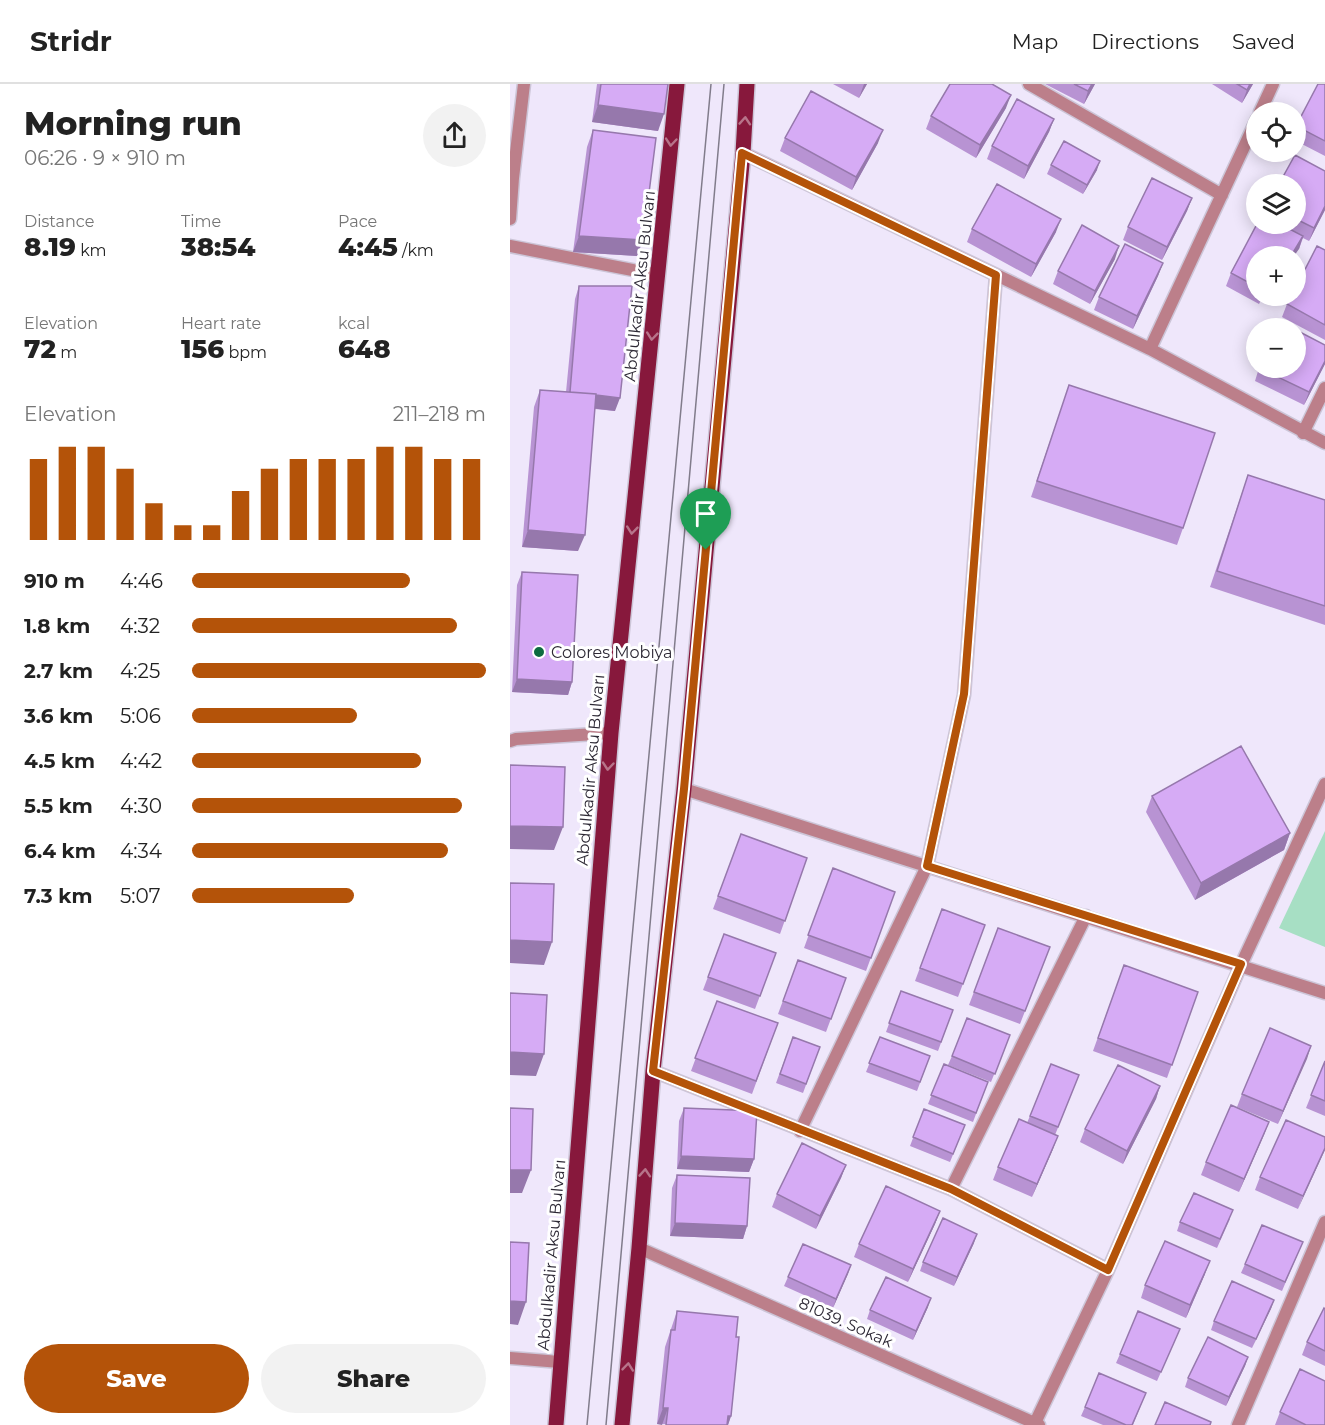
<!DOCTYPE html>
<html lang="en">
<head>
<meta charset="utf-8">
<style>
	body { margin:0; font-family:Montserrat,sans-serif; background:#f2f2f2; color:#222; height:100vh; display:flex; flex-direction:column; font-size:22px; white-space:nowrap }
	* { box-sizing:border-box; margin:0 }
	p { font-size:20px; color:#767676 }
	.icon { flex:none; width:33px; height:33px; fill:none; stroke:currentColor; stroke-width:2; stroke-linecap:round; stroke-linejoin:round }
	.map { position:relative; flex:1; overflow:hidden }
	.panel { display:flex; flex-direction:column; background:#fff; width:510px }
	.panel>* { flex:none }
	.controls { position:absolute; left:736px; top:18px; display:grid; gap:12px }
	.controls a { display:grid; place-items:center; width:60px; height:60px; border-radius:50%; background:#fff; box-shadow:0 3px 15px #0003; font-size:30px }
	.pin { position:absolute; display:grid; place-items:center; width:51px; height:51px; color:#fff; margin:-62px -26px; border-radius:50% 50% 50% 0; rotate:-45deg; box-shadow:0 0 6px #0007 }
	.pin .icon { rotate:45deg }
	.round { display:grid; place-items:center; flex:none; width:63px; height:63px; border-radius:32px; background:#f2f2f2 }
	.headline { display:flex; align-items:center; justify-content:space-between; height:102px; padding:0 24px }
	h1 { font-size:33px; font-weight:800; line-height:45px }
	.stats { display:grid; grid-template-columns:repeat(3,1fr); gap:9px; height:102px; padding:6px 24px }
	.stats div { display:grid; align-content:center }
	.stats b { font-size:26px; font-weight:800 }
	.stats small { font-size:16px; font-weight:400 }
	.stats p { font-size:16px }
	.chart { height:168px; padding:12px 24px }
	.chart p { display:flex; justify-content:space-between }
	.chart svg { width:100%; height:108px; margin-top:6px; stroke:#b45309; stroke-width:6 }
	.primary-button { display:flex; gap:12px; margin-top:auto; padding:12px 24px }
	.primary-button a { flex:1; height:69px; border-radius:36px; background:#b45309; color:#fff; font-size:24px; font-weight:800; line-height:69px; text-align:center }
	.primary-button a+a { background:#f2f2f2; color:#222 }
	ul { padding:0 24px; list-style:none; font-size:20px }
	li { display:grid; grid-template-columns:96px 72px 1fr; align-items:center; height:45px }
	li i { height:15px; border-radius:8px; background:#b45309 }
	header { display:flex; align-items:center; gap:36px; box-sizing:border-box; height:84px; padding:0 30px; background:#fff; border-bottom:2px solid #e0e0e0 }
	header strong { font-size:28px }
	nav { display:flex; gap:33px; margin-inline-start:auto; font-size:21px }
	main { display:flex; flex:1; min-height:0 }
	.map>svg:first-child { display:block }
	.green { fill:#a7dfc4 }
	.lines { fill:none; stroke-linecap:round; stroke-linejoin:round }
	.street-casing { stroke:#ccc5d7; stroke-width:15 }
	.primary-casing { stroke:#ccc5d7; stroke-width:18 }
	.street { stroke:#bc7f8a; stroke-width:12 }
	.primary { stroke:#87183c; stroke-width:15 }
	.tram { stroke:#817c8b; stroke-width:1.5 }
	.wall { fill:#b893d3 }
	.shaded-wall { fill:#9678ac }
	.building { fill:#d6abf5; stroke:#9678ac; stroke-width:1.5 }
	.oneway { stroke:#b7748a }
	.route-casing { stroke:#fff; stroke-width:12 }
	.route { stroke:#b45309; stroke-width:8 }
	.poi-dot { fill:#0d6b40; stroke:#fff; stroke-width:2 }
	.labels { text-anchor:middle; stroke-width:6; stroke-linejoin:round; paint-order:stroke }
	.street-label { font-size:16px; fill:#2d2935; stroke:#fff }
	.poi-label { font-size:16px; fill:#2d2935; stroke:#fff; text-anchor:start }
</style>
</head>
<body>
<header>
<strong>Stridr</strong>
<nav><a>Map</a><a>Directions</a><a>Saved</a></nav>
</header>
<main>
<section class="panel">
<div class="headline"><div><h1>Morning run</h1><p>06:26 · 9 × 910 m</p></div><a class="round"><svg class="icon" aria-label="share" viewBox="0 0 24 24"><path d="M12 15V3M7 8l5-5 5 5M5 13v7h14v-7"/></svg></a></div>
<div class="stats">
<div><p>Distance</p><b>8.19<small> km</small></b></div>
<div><p>Time</p><b>38:54</b></div>
<div><p>Pace</p><b>4:45<small> /km</small></b></div>
</div>
<div class="stats">
<div><p>Elevation</p><b>72<small> m</small></b></div>
<div><p>Heart rate</p><b>156<small> bpm</small></b></div>
<div><p>kcal</p><b>648</b></div>
</div>
<div class="chart"><p><span>Elevation</span>211–218 m</p>
<svg viewBox="0 0 160 44" preserveAspectRatio="none"><path d="M5 44V11M15 44V6M25 44V6M35 44V15M45 44V29M55 44V38M65 44V38M75 44V24M85 44V15M95 44V11M105 44V11M115 44V11M125 44V6M135 44V6M145 44V11M155 44V11"/></svg>
</div>
<ul>
<li><b>910 m</b>4:46<i style="width:74%"></i></li>
<li><b>1.8 km</b>4:32<i style="width:90%"></i></li>
<li><b>2.7 km</b>4:25<i style="width:100%"></i></li>
<li><b>3.6 km</b>5:06<i style="width:56%"></i></li>
<li><b>4.5 km</b>4:42<i style="width:78%"></i></li>
<li><b>5.5 km</b>4:30<i style="width:92%"></i></li>
<li><b>6.4 km</b>4:34<i style="width:87%"></i></li>
<li><b>7.3 km</b>5:07<i style="width:55%"></i></li>
</ul>
<div class="primary-button"><a>Save</a><a>Share</a></div>
</section>
<div class="map">
<svg width="815" height="1341" viewBox="0 0 815 1341">
	<rect width="100%" height="100%" fill="#efe7fb"/>
	<path class="green" d="M815,747V863L769,844Z"/>
	<g class="lines">
		<g class="street-casing">
			<path id="street" d="M519,0L712,111
				M750,28L763,0
				M233,69L640,265L815,359
				M0,135L3,94L14,0
				M0,162L148,191
				M640,265L747,35
				M793,349L815,304
				M0,657L6,655L101,649
				M174,705L815,909
				M143,987L441,1105L598,1186
				M290,1047L417,782L454,611L486,191
				M441,1105L576,832
				M129,1164L529,1341
				M0,1274L50,1278
				M524,1341L598,1186L731,881L815,700
				M728,1341L815,1138"/>
		</g>
		<g class="primary-casing">
			<path id="primary" d="M46,1341L101,649L167,0
				M112,1341L129,1164L143,987L174,705L233,69L237,0"/>
		</g>
		<use href="#street" class="street"/>
		<use href="#primary" class="primary"/>
		<path class="tram" d="M77,1341L201,0
			M96,1341L214,0"/>
	</g>
	<path class="wall" d="M87,0H158L148,47L82,38Z
		M323,0H357L349,14Z
		M535,0H585L574,20Z
		M702,0H743L732,19Z
		M815,0V72L786,57V42Z
		M496,24L466,74L416,45L421,32Z
		M544,35L539,48L514,95L477,75L482,62Z
		M83,46L133,156L127,172L63,168L77,63Z
		M275,54L368,59L342,106L270,67Z
		M541,81L587,86L573,110L537,90Z
		M786,100L815,126L799,157L793,154L789,165L747,172V212H753L749,220L716,202L721,189L747,140H786Z
		M682,114L677,127L652,176L613,156L618,143Z
		M462,145L546,148L521,193L457,158Z
		M815,166V256L772,233L777,220Z
		M605,175L580,220L543,200L548,187Z
		M653,179L648,192L623,245L584,226L589,213Z
		M69,202L105,327L85,325L68,467L12,463L24,323L30,306L56,308L65,215Z
		M815,280L794,321L745,297L749,284Z
		M559,301L673,444L667,461L521,413Z
		M738,391L815,416V541L700,503Z
		M12,488L62,598L58,611L2,608L7,501Z
		M642,712L780,749L774,766L685,816L636,728Z
		M231,750L297,774L270,850L203,825Z
		M323,784L385,808L356,887L294,864Z
		M432,825L475,841L448,913L405,897Z
		M488,844L540,863L510,940L459,921Z
		M214,850L266,869L245,925L193,906Z
		M288,876L336,894L316,948L268,930Z
		M614,881L688,908L657,994L583,967Z
		M391,907L443,926L428,967L376,948Z
		M207,917L268,939L242,1010L181,987Z
		M500,951L481,998L438,981L442,972Z
		M283,953L310,963L293,1009L266,999Z
		M370,953L420,972L407,1007L356,988Z
		M801,962L768,1040L727,1023L732,1010Z
		M815,977V1032L796,1024Z
		M434,980L478,998L463,1038L418,1020Z
		M541,980L569,991L545,1051L543,1065L522,1113L483,1096L488,1083L517,1039Z
		M650,1002L646,1015L613,1080L570,1058L575,1045Z
		M174,1024L244,1075L239,1088L167,1085L169,1037Z
		M414,1025L455,1041L440,1078L400,1062Z
		M759,1038L729,1108L691,1091L696,1078Z
		M815,1053L788,1125L745,1106L750,1093Z
		M336,1081L331,1094L306,1145L262,1123L267,1110Z
		M167,1091L237,1142L233,1155L160,1152L162,1104Z
		M430,1127L425,1140L398,1198L344,1173L349,1160Z
		M720,1135L707,1164L667,1147L670,1138Z
		M464,1159L444,1202L410,1187L413,1178Z
		M789,1167L772,1207L731,1189L735,1180Z
		M341,1181L323,1224L274,1202L278,1193Z
		M695,1190L676,1234L631,1214L635,1201Z
		M764,1216L742,1264L701,1246L704,1237Z
		M418,1223L403,1256L357,1235L360,1226Z
		M815,1225V1282L792,1271L797,1258Z
		M167,1227L226,1253L221,1332L218,1341L147,1340L155,1263Z
		M670,1245L647,1297L606,1279L610,1270Z
		M738,1273L735,1282L716,1322L675,1303L678,1294Z
		M636,1309L623,1341H593L571,1332L575,1323Z
		M770,1328L815,1341H765Z"/>
	<path class="shaded-wall" d="M354,0H357L349,14Z
		M582,0H585L574,20L578,7Z
		M740,0H743L732,19L737,6Z
		M501,11L496,24L466,74L470,61Z
		M88,21L154,30L148,47L82,38Z
		M544,35L539,48L514,95L518,82Z
		M373,46L368,59L342,106L346,93Z
		M590,77L587,86L573,110L577,101Z
		M682,114L677,127L652,176L657,163Z
		M815,122V126L799,157L804,144Z
		M551,135L546,148L521,193L526,180Z
		M69,152L133,156L127,172L63,168Z
		M793,152L789,165L784,172H781Z
		M609,162L605,175L580,220L585,207Z
		M653,179L648,192L623,245L627,232Z
		M815,277V280L794,321L799,308Z
		M60,308L110,314L105,327L55,321Z
		M18,446L75,451L68,467L12,463Z
		M7,595L62,598L58,611L2,608Z
		M0,742L53,743L44,766L0,765Z
		M780,749L774,766L685,816L691,799Z
		M0,856L42,858L34,881L0,879Z
		M801,962L797,975L768,1040L773,1027Z
		M0,968L34,970L26,992L0,991Z
		M650,1002L646,1015L613,1080L617,1067Z
		M759,1038L754,1051L729,1108L734,1095Z
		M548,1052L543,1065L522,1113L527,1100Z
		M815,1064V1066L788,1125L793,1112Z
		M171,1072L244,1075L239,1088L167,1085Z
		M336,1081L331,1094L306,1145L310,1132Z
		M0,1086H21L12,1109H0Z
		M430,1127L425,1140L398,1198L403,1185Z
		M165,1139L237,1142L233,1155L160,1152Z
		M467,1150L464,1159L444,1202L447,1193Z
		M700,1177L695,1190L676,1234L680,1221Z
		M341,1181L338,1190L323,1224L326,1215Z
		M421,1214L418,1223L403,1256L406,1247Z
		M764,1216L761,1225L742,1264L746,1255Z
		M0,1217L16,1218L8,1241L0,1240Z
		M738,1273L735,1282L716,1322L719,1313Z
		M153,1324H158L152,1341L147,1340Z
		M218,1332H221L218,1341H215Z"/>
	<path class="building" d="M91,0H158L154,30L88,21Z
		M440,0H482L501,11L470,61L421,32Z
		M564,0H582L578,7Z
		M727,0H740L737,6Z
		M808,0H815V57L786,42Z
		M301,7L373,46L346,93L275,54Z
		M507,15L544,35L518,82L482,62Z
		M83,46L146,54L133,156L69,152Z
		M554,57L590,77L577,101L541,81Z
		M785,71L815,87V122L804,144L786,135V100H769Z
		M642,94L682,114L657,163L618,143Z
		M487,100L551,135L526,180L462,145Z
		M747,140H770L793,152L781,172H747V203L721,189Z
		M572,141L609,162L585,207L548,187Z
		M615,160L653,179L627,232L589,213Z
		M807,162L815,166V241L777,220L781,212H786V203Z
		M69,202H122L110,314L86,311V310L60,308Z
		M772,239L782,244H770Z
		M786,246L815,261V277L799,308L749,284H786Z
		M559,301L705,349L673,444L527,397Z
		M30,306L86,310L75,451L18,446Z
		M738,391L815,416V522L707,487Z
		M12,488L68,491L62,598L7,595Z
		M731,662L780,749L691,799L642,712Z
		M0,681L55,683L53,743L0,742Z
		M231,750L297,774L275,837L208,812Z
		M323,784L385,808L361,874L298,851Z
		M0,799L44,800L42,858L0,856Z
		M432,825L475,841L453,900L410,884Z
		M488,844L540,863L515,927L464,908Z
		M214,850L266,869L250,912L198,893Z
		M288,876L336,894L321,935L273,917Z
		M614,881L688,908L662,981L588,954Z
		M391,907L443,926L431,958L379,939Z
		M0,909L37,911L34,970L0,968Z
		M207,917L268,939L246,997L185,974Z
		M457,934L500,951L485,990L442,972Z
		M760,944L801,962L773,1027L732,1010Z
		M283,953L310,963L296,1000L270,990Z
		M370,953L420,972L410,998L359,979Z
		M815,977V1017L801,1011Z
		M434,980L478,998L466,1029L421,1011Z
		M541,980L569,991L548,1043L520,1032Z
		M608,981L650,1002L617,1067L575,1045Z
		M721,1021L759,1038L734,1095L696,1078Z
		M0,1024L23,1025L21,1086H0Z
		M174,1024L247,1027L244,1075L171,1072Z
		M414,1025L455,1041L443,1070L403,1053Z
		M509,1035L548,1052L527,1100L488,1083Z
		M776,1036L815,1053V1064L793,1112L750,1093Z
		M292,1059L336,1081L310,1132L267,1110Z
		M167,1091L240,1094L237,1142L165,1139Z
		M376,1102L430,1127L403,1185L349,1160Z
		M684,1109L723,1126L710,1155L670,1138Z
		M433,1134L467,1150L447,1193L413,1178Z
		M752,1141L793,1158L775,1198L735,1180Z
		M655,1157L700,1177L680,1221L635,1201Z
		M0,1158L19,1159L16,1218L0,1217Z
		M293,1160L341,1181L326,1215L278,1193Z
		M376,1193L421,1214L406,1247L360,1226Z
		M722,1197L764,1216L746,1255L704,1237Z
		M814,1224L815,1225V1267L797,1258Z
		M167,1227L228,1233L226,1253H229L221,1332H218L217,1341H156L158,1324H153L161,1246H165Z
		M628,1227L670,1245L651,1288L610,1270Z
		M698,1253L738,1273L719,1313L678,1294Z
		M790,1285L815,1297V1341H796L770,1328Z
		M589,1289L636,1309L622,1341H616L575,1323Z
		M655,1318L701,1338L700,1341H645Z"/>
	<defs><path id="oneway-chevron" d="M-2-3.5L2.5 0L-2 3.5" fill="none" stroke-width="1.6" stroke-linecap="round" stroke-linejoin="round" transform="scale(1.5)"/></defs>
	<g class="oneway">
		<use href="#oneway-chevron" transform="translate(235 37) rotate(-86)"/>
		<use href="#oneway-chevron" transform="translate(161 58) rotate(95)"/>
		<use href="#oneway-chevron" transform="translate(142 252) rotate(96)"/>
		<use href="#oneway-chevron" transform="translate(122 446) rotate(96)"/>
		<use href="#oneway-chevron" transform="translate(98 682) rotate(95)"/>
		<use href="#oneway-chevron" transform="translate(135 1089) rotate(-86)"/>
		<use href="#oneway-chevron" transform="translate(118 1283) rotate(-84)"/>
	</g>
	<g class="lines">
		<g class="route-casing">
			<path id="route" d="M232,69L486,191L454,610L417,782L731,880L598,1186L441,1105L143,987L174,705Z"/>
		</g>
		<use href="#route" class="route"/>
	</g>
	<circle class="poi-dot" cx="29" cy="568" r="6"/>
	<g class="labels">
		<g class="street-label">
			<text transform="translate(129 202) rotate(-84)" y="6">Abdulkadir Aksu Bulvarı</text>
			<text transform="translate(80 686) rotate(-85)" y="6">Abdulkadir Aksu Bulvarı</text>
			<text transform="translate(41 1171) rotate(-85)" y="6">Abdulkadir Aksu Bulvarı</text>
			<text transform="translate(336 1238) rotate(24)" y="6">81039. Sokak</text>
		</g>
		<g class="poi-label">
			<text x="41" y="574">Colores Mobiya</text>
		</g>
	</g>
</svg>
<div class="controls">
<a><svg class="icon" aria-label="locate" viewBox="0 0 24 24"><circle cx="12" cy="12" r="6"/><path d="M12 2v4M12 18v4M2 12h4M18 12h4"/></svg></a>
<a><svg class="icon" aria-label="layers" viewBox="0 0 24 24"><path d="M12 4l9 5-9 5-9-5zM3 14l9 5 9-5"/></svg></a>
<a>+</a>
<a>−</a>
</div>
<div class="pin" style="left:196px;top:466px;background:#1e9e55"><svg class="icon" aria-label="arrive" viewBox="0 0 24 24"><path d="M6 21V4h12l-3 4 3 4H6"/></svg></div>
</div>
</main>
</body>
</html>
